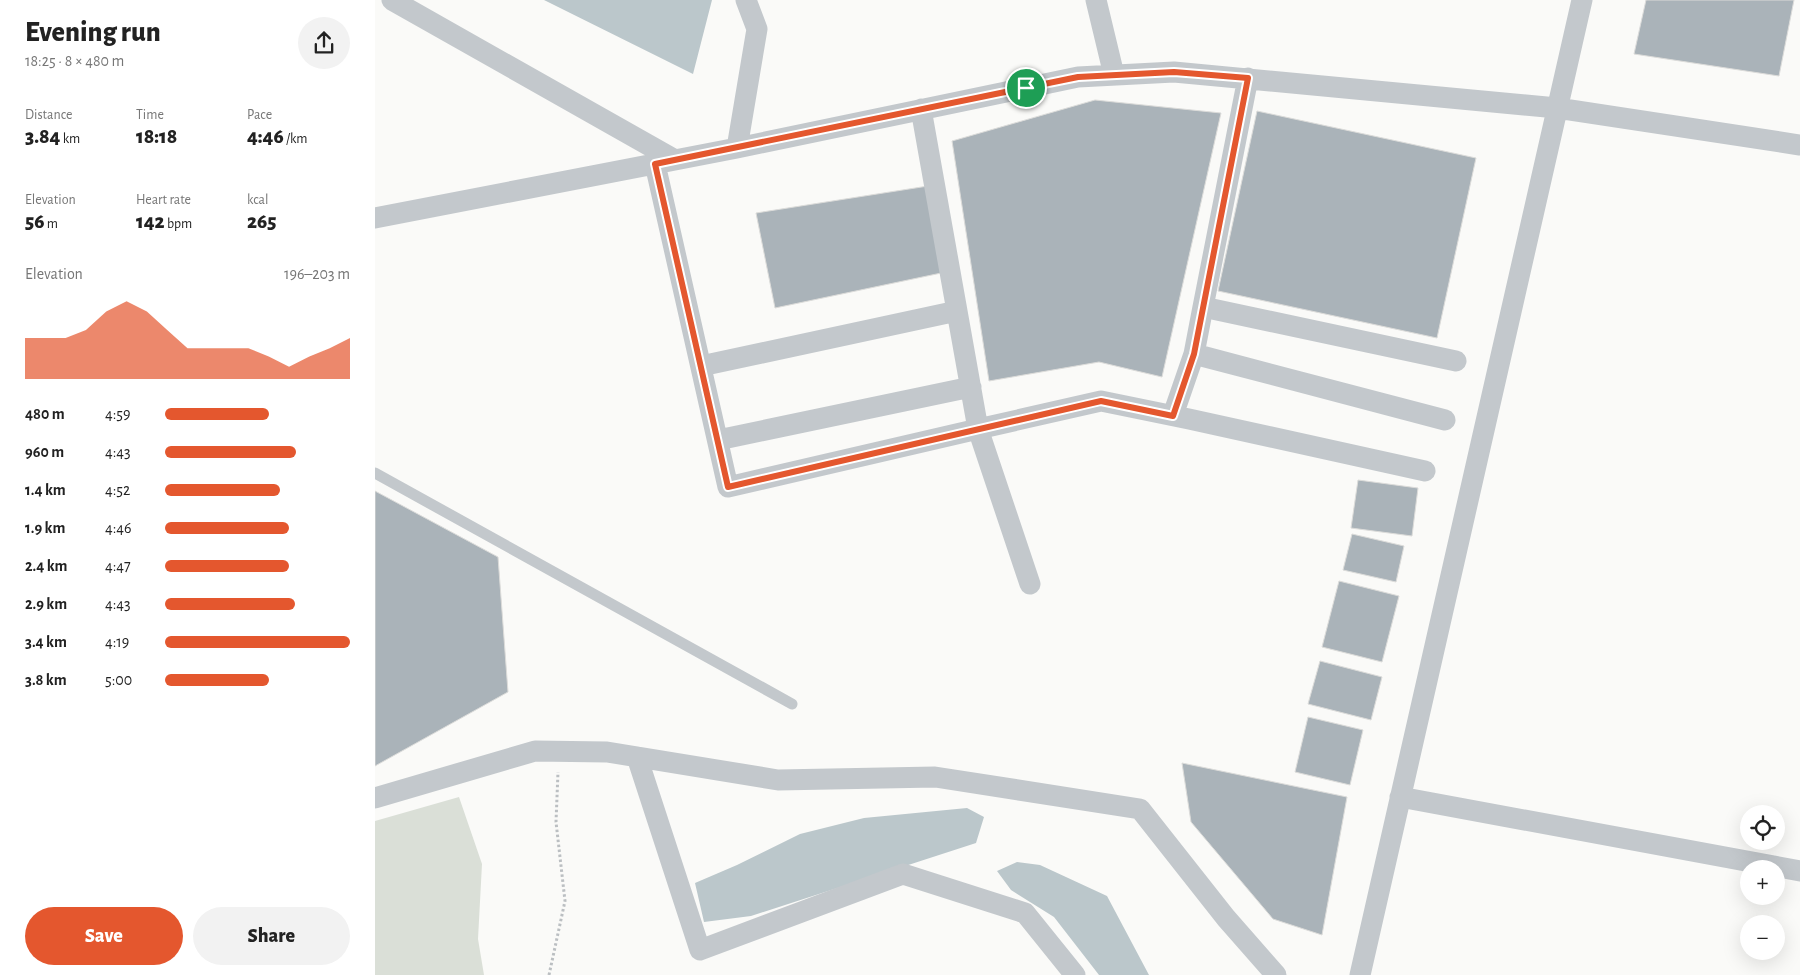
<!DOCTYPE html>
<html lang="en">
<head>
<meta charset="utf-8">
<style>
	body { margin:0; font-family:"Alegreya Sans",sans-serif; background:#f2f2f2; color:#222; height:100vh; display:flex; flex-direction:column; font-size:19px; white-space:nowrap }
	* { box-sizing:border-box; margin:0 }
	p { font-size:16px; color:#767676 }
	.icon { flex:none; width:28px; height:28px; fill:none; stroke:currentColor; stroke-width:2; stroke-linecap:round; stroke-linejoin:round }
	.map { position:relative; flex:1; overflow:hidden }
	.sheet { display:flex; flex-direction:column; background:#fff; width:375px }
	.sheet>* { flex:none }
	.buttons { position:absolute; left:1365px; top:805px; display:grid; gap:10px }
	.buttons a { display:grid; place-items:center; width:45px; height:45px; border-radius:50%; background:#fff; box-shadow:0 5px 20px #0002; font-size:25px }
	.pin { position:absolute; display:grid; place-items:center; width:42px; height:42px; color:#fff; margin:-21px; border:2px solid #fff; border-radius:50%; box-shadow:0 1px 5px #0007 }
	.round { display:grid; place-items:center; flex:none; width:52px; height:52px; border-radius:26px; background:#f2f2f2 }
	.overview { display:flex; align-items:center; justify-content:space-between; height:85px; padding:0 25px }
	h1 { font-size:28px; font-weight:800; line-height:38px }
	.stats { display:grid; grid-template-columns:repeat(3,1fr); gap:8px; height:85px; padding:5px 25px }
	.stats div { display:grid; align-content:center }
	.stats b { font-size:21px; font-weight:800 }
	.stats small { font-size:14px; font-weight:400 }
	.stats p { font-size:14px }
	.chart { height:140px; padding:10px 25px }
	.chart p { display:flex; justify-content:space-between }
	.chart svg { width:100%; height:90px; margin-top:5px; fill:#e4572e; opacity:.7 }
	.primary-button { display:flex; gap:10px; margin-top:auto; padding:10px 25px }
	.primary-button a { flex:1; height:58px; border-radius:30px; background:#e4572e; color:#fff; font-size:20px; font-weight:800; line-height:58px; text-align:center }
	.primary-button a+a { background:#f2f2f2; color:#222 }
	ul { padding:0 25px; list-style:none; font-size:16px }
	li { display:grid; grid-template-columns:80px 60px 1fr; align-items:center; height:38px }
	li i { height:12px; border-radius:6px; background:#e4572e }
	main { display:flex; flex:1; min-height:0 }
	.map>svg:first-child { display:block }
	.green { fill:#dadfd7 }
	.water { fill:#bbc7cb }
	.building { fill:#aab3b9; stroke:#dcdcda }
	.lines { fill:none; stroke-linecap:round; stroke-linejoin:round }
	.path { stroke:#bbbfc2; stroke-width:3; stroke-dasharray:2.5 2.5; stroke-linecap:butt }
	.lane { stroke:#c3c8cc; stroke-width:11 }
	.street { stroke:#c3c8cc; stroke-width:21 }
	.route-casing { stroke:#fff; stroke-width:10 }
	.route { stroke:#e4572e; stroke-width:6 }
</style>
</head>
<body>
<main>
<section class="sheet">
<div class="overview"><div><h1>Evening run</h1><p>18:25 · 8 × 480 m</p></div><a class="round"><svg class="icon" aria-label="share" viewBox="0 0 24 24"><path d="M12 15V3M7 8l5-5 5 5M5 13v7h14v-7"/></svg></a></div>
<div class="stats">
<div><p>Distance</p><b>3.84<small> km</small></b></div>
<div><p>Time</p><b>18:18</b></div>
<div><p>Pace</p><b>4:46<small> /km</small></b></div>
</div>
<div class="stats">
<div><p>Elevation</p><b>56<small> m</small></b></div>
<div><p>Heart rate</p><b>142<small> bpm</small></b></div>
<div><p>kcal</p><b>265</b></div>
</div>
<div class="chart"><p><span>Elevation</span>196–203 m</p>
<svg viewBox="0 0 160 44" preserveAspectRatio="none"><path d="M0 44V24L10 24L20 24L30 20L40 11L50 6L60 11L70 20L80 29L90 29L100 29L110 29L120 33L130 38L140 33L150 29L160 24V44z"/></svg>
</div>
<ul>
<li><b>480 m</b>4:59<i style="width:56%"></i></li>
<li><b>960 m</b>4:43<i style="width:71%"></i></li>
<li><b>1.4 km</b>4:52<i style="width:62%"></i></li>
<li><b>1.9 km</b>4:46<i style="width:67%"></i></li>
<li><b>2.4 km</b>4:47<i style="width:67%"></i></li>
<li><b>2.9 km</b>4:43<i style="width:70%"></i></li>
<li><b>3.4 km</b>4:19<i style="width:100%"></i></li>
<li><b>3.8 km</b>5:00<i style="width:56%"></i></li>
</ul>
<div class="primary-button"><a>Save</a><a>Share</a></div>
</section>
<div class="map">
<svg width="1425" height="975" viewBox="0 0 1425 975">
	<rect width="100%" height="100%" fill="#fafaf8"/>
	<path class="green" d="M84,797L107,864L103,939L109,975H0V821Z"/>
	<path class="water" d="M169,0H337L318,74Z
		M592,808L609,817L601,843L376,916L329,922L320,883L362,865L425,834L489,818Z
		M642,862L665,865L732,896L774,975H724L679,917L636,890L622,871Z"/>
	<path class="building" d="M1271,0H1419L1404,76L1259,54Z
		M720,100L846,113L787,377L724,362L614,381L577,141Z
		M882,111L1101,158L1062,338L843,291Z
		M553,186L571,272L400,308L381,213Z
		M983,480L1043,488L1037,536L976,528Z
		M0,491L123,557L133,692L0,766Z
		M977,534L1029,546L1021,582L968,570Z
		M964,581L1024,596L1007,662L947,647Z
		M945,661L1007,677L996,720L933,704Z
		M933,717L988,730L975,785L920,772Z
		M807,763L972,797L947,935L898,919L816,822Z"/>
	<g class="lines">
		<path class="path" d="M174,975L190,901L181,822L183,772"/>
		<path class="lane" d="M0,473L417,704"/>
		<path class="street" d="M17,0L300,160
			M721,0L739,75
			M546,109L603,429L726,401L814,419L1050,471
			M362,148L382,29L371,0
			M280,164L353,487L603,429L655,584
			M0,218L362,148L703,77L799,72L1182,108L1425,145
			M828,307L873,78
			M819,354L828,307L1081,361
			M326,366L582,311
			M798,415L819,354L1070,420
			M343,440L596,387
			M262,757L325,950L528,874L650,913L700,975
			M1025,797L1425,871
			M0,798L160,751L232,752L403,780L560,777L765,809L851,918L901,975
			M985,975L1207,0"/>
	</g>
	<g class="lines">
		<g class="route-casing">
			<path id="route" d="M799,72L873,78L819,354L798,416L726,401L353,487L280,164L703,77Z"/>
		</g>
		<use href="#route" class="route"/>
	</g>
</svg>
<div class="buttons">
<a><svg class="icon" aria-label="locate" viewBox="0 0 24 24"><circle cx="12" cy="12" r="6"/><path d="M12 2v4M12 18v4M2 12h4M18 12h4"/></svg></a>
<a>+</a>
<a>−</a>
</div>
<div class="pin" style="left:651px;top:88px;background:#1e9e55"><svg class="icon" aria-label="arrive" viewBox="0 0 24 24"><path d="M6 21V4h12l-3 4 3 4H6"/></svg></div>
</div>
</main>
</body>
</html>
